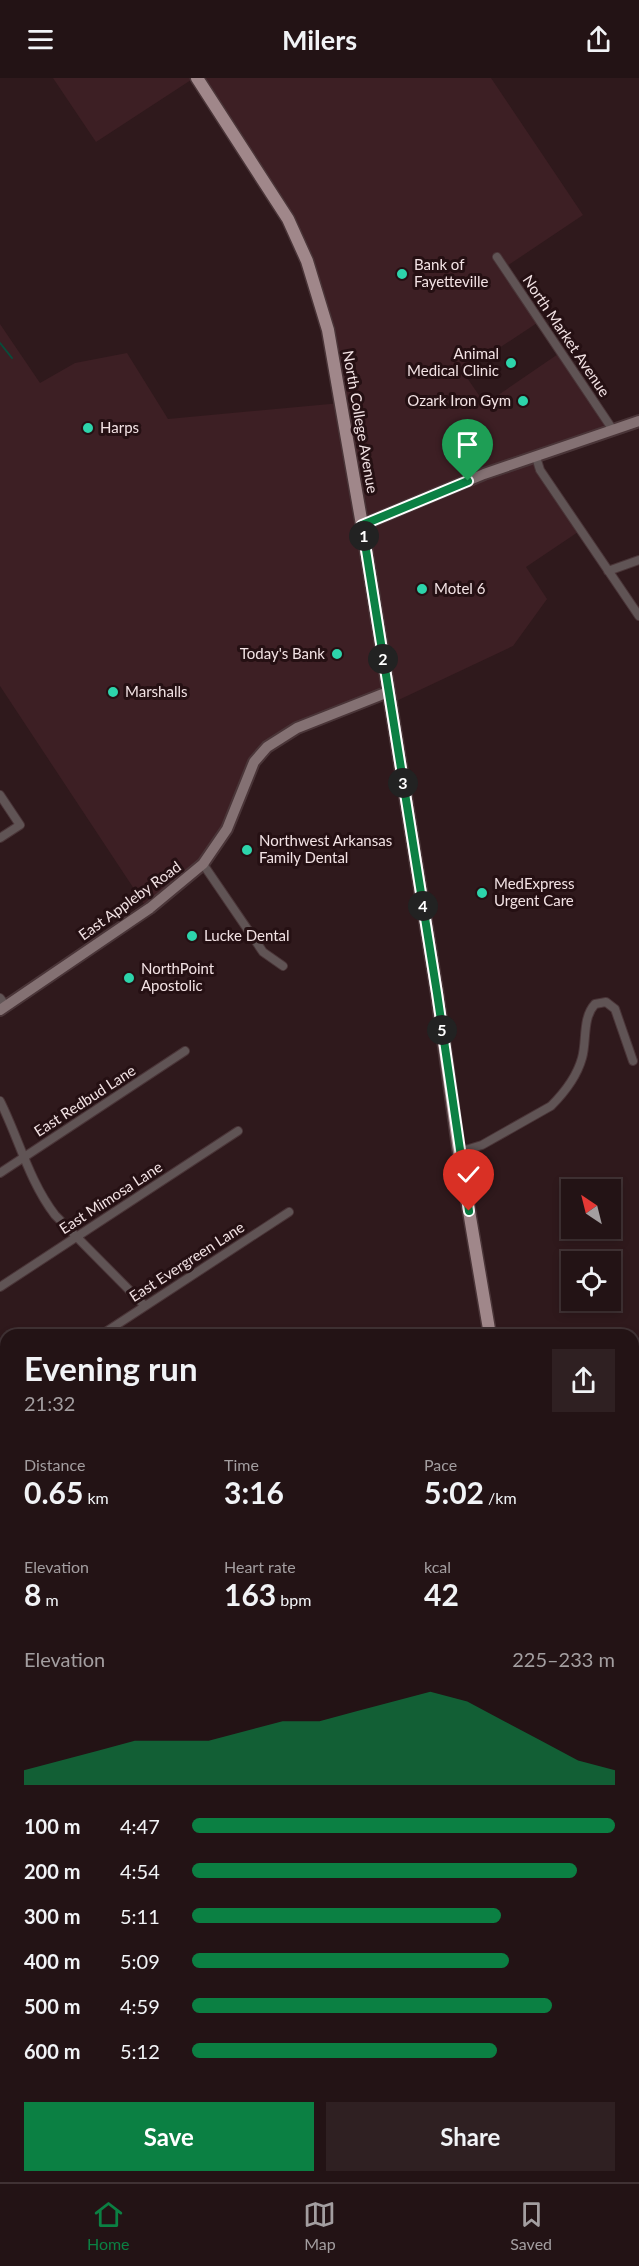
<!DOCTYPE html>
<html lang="en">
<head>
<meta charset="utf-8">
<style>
	body { margin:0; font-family:Lato,sans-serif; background:#2f2022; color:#f1f3f6; height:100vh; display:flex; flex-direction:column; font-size:22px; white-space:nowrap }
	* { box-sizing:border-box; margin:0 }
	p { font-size:20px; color:#a39ea0 }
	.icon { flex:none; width:33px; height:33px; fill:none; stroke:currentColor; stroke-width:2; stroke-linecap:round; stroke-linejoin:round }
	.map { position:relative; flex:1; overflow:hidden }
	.panel { position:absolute; left:0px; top:1251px; width:639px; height:854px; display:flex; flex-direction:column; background:#231315; border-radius:18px 18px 0 0; box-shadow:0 3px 9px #0003,0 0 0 2px #403234 }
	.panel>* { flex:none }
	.needle { width:39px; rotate:325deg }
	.controls { position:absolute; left:561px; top:1101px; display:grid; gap:12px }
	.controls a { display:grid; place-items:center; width:60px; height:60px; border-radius:0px; background:#231315; box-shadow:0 3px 9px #0003,0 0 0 2px #403234; font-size:30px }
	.pin { position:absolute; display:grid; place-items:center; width:51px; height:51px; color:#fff; margin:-62px -26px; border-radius:50% 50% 50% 0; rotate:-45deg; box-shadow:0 0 6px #0007 }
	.pin .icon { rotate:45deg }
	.km { position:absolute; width:30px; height:30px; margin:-15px; border-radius:50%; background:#222; color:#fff; font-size:16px; line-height:30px; text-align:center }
	.round { display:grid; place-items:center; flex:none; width:63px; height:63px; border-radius:0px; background:#2f2022 }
	.headline { display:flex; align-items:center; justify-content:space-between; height:102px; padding:0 24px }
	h1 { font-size:33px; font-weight:700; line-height:45px }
	.figures { display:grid; grid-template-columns:repeat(3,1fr); gap:9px; height:102px; padding:6px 24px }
	.figures div { display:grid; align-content:center }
	.figures b { font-size:30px; font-weight:700 }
	.figures small { font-size:16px; font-weight:400 }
	.figures p { font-size:16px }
	.chart { height:168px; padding:12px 24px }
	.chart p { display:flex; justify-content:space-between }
	.chart svg { width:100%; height:108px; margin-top:6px; fill:#0b8043; opacity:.7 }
	.button { display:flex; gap:12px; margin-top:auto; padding:12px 24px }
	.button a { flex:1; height:69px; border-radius:0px; background:#0b8043; color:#fff; font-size:24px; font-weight:700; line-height:69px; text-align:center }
	.button a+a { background:#2f2022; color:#f1f3f6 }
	ul { padding:0 24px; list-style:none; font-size:20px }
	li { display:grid; grid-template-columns:96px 72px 1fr; align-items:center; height:45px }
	li i { height:15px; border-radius:8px; background:#0b8043 }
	header { display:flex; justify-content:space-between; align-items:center; height:78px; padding:0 24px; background:#231315; font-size:27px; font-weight:700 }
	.dock { display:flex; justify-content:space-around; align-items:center; height:84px; border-top:2px solid #403234; background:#231315; font-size:16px; color:#a39ea0 }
	.dock a { display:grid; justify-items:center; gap:3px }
	.dock .on { color:#0b8043 }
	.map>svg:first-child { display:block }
	.built { fill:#3d1f24 }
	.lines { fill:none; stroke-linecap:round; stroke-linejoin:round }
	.stream { stroke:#094c3b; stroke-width:2 }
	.street-casing { stroke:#4a3538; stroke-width:10 }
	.secondary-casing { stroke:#4a3538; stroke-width:14 }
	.primary-casing { stroke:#4a3538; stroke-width:15 }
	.street { stroke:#605455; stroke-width:8 }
	.secondary { stroke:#847173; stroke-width:10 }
	.primary { stroke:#a0878a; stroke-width:12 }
	.route-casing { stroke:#fff; stroke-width:12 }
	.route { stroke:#0b8043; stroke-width:8 }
	.poi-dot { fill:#2dd4ab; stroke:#251013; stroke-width:2 }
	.labels { text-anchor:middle; stroke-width:6; stroke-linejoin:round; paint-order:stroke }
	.poi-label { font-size:15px; fill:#f2e2e4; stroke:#251013; text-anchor:start }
	.street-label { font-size:15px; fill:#f2e2e4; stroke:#251013 }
</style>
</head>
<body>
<header><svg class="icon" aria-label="menu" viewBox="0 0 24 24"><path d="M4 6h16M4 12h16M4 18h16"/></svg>Milers<svg class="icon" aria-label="share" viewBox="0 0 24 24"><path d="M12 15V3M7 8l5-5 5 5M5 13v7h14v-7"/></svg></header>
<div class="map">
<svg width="639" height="2104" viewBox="0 0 639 2104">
	<rect width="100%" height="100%" fill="#2f191c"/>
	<path class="built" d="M53,0H194L96,64Z
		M200,0H491L583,137L504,190L540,243L463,294L485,326L561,274L613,352L536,379L581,452L526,489L547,521L513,568L390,626L389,615L267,669L203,786L148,832L0,608V246L40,305L75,285L127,275L168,341L341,325L307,183Z
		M639,1794V2104H181L189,2098H633V1795Z"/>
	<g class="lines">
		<path class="stream" d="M0,265L12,280"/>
		<g class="street-casing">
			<path id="street" d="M497,179L613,352
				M536,379L540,392L639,538
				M608,493L639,482
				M0,717L20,747L0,760
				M203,786L263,874L283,888
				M0,920L6,928
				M0,1023C19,1061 29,1103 55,1137L145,1228
				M459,1074L482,1067L551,1028C564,1015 577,998 582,980C587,963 582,940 595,926L606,924L615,931L633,983
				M0,1095L185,973
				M0,1209L238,1053
				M101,1257L289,1134
				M0,1507L6,1518
				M0,1637L6,1633
				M0,1737L6,1733
				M0,1792L6,1803
				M0,1944H6"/>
		</g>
		<g class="secondary-casing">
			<path id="secondary" d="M362,447L484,396L639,343
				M0,932L150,830L203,786L227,751L254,684L267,669L297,650L388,614
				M0,1394L6,1390
				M47,2104L55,2098"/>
		</g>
		<g class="primary-casing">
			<path id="primary" d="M197,0L288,141L307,183L328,252L362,447L437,915L459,1074L490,1257
				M633,2065L639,2081"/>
		</g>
		<use href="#street" class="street"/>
		<use href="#secondary" class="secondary"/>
		<use href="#primary" class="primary"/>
	</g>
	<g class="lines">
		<g class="route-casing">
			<path id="route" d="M468,403L362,447L437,915L469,1133"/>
		</g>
		<use href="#route" class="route"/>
	</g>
	<g class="poi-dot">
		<circle cx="402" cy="196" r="6"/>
		<circle cx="511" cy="285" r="6"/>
		<circle cx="523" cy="323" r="6"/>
		<circle cx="88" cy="350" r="6"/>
		<circle cx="422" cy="511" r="6"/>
		<circle cx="337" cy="576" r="6"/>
		<circle cx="113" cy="614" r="6"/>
		<circle cx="247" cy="772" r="6"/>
		<circle cx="482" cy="815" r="6"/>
		<circle cx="192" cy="858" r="6"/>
		<circle cx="129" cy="900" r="6"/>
	</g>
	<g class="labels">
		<g class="poi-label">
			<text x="414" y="192">Bank of<tspan x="414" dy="17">Fayetteville</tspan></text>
			<text x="499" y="281" text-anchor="end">Animal<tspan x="499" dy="17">Medical Clinic</tspan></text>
			<text x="511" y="328" text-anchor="end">Ozark Iron Gym</text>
			<text x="100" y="355">Harps</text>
			<text x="434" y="516">Motel 6</text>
			<text x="325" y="581" text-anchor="end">Today's Bank</text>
			<text x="125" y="619">Marshalls</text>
			<text x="259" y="768">Northwest Arkansas<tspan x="259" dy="17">Family Dental</tspan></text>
			<text x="494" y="811">MedExpress<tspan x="494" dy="17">Urgent Care</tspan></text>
			<text x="204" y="863">Lucke Dental</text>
			<text x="141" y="896">NorthPoint<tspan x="141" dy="17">Apostolic</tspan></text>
		</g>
		<g class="street-label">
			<text transform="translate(566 258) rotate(56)" y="5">North Market Avenue</text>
			<text transform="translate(360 344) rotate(80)" y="5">North College Avenue</text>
			<text transform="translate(130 823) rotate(-36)" y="5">East Appleby Road</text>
			<text transform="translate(85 1023) rotate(-33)" y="5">East Redbud Lane</text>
			<text transform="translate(111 1120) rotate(-33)" y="5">East Mimosa Lane</text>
			<text transform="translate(187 1184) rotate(-33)" y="5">East Evergreen Lane</text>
		</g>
	</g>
</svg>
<div class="controls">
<a><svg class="needle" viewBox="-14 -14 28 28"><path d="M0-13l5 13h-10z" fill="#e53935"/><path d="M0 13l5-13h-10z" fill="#a39ea0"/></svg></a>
<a><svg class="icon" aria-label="locate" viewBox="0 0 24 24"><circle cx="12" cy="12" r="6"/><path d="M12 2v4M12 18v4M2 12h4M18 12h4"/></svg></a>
</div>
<div class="pin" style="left:468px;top:403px;background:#1e9e55"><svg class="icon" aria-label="arrive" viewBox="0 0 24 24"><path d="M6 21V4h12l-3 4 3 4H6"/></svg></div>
<div class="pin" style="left:469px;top:1133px;background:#d93025"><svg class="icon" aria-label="check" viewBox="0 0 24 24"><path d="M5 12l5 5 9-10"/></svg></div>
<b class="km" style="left:364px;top:458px">1</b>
<b class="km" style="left:383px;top:581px">2</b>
<b class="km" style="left:403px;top:705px">3</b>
<b class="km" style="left:423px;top:828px">4</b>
<b class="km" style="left:442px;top:952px">5</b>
<section class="panel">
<div class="headline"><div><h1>Evening run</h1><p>21:32</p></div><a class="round"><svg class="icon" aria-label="share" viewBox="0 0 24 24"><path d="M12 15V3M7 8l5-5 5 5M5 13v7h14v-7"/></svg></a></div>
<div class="figures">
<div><p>Distance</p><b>0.65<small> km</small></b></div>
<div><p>Time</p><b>3:16</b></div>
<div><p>Pace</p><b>5:02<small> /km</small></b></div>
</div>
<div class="figures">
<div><p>Elevation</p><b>8<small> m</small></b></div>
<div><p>Heart rate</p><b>163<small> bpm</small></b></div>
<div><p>kcal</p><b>42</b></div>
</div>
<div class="chart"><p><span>Elevation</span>225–233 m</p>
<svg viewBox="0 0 160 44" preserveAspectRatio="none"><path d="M0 44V38L10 34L20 30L30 26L40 26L50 26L60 22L70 18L80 18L90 14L100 10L110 6L120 10L130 18L140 26L150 34L160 38V44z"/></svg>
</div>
<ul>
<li><b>100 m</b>4:47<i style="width:100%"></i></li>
<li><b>200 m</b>4:54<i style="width:91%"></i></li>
<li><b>300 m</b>5:11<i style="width:73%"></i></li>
<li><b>400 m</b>5:09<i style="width:75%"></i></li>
<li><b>500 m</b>4:59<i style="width:85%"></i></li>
<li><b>600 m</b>5:12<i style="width:72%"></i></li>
</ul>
<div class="button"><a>Save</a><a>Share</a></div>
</section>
</div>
<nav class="dock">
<a class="on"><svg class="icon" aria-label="home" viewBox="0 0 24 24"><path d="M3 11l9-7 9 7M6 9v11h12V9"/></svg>Home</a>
<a><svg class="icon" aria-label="map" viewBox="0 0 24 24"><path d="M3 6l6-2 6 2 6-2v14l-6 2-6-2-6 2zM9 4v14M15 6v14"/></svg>Map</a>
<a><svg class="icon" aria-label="saved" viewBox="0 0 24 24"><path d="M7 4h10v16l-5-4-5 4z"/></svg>Saved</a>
</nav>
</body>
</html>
